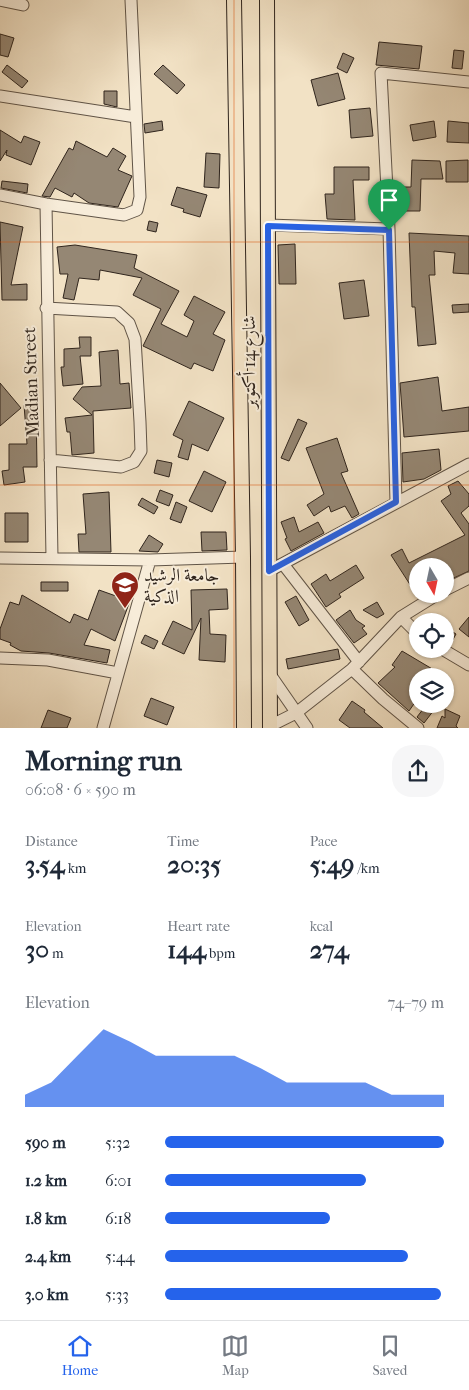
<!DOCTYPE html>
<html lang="en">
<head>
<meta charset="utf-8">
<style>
	body { margin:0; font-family:"IM FELL French Canon",Amiri,serif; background:#f6f6f7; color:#1f2937; height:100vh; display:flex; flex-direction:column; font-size:19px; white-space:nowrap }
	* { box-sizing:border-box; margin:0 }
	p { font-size:16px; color:#747a83 }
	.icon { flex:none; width:28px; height:28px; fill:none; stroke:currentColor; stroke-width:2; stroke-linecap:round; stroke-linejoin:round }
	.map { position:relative; height:728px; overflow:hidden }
	.details { display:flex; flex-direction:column; background:#fff; flex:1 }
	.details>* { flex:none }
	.needle { width:32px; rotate:171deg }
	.tools { position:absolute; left:409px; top:558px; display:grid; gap:10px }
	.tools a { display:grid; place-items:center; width:45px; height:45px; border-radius:50%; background:#fff; box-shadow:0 1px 4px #0004; font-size:25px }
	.pin { position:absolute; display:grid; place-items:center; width:42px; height:42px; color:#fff; margin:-51px -21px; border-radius:50% 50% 50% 0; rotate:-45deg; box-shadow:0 0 5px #0007 }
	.pin .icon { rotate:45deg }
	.round { display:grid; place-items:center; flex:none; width:52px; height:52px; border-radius:20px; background:#f6f6f7 }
	.headline { display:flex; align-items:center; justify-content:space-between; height:85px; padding:0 25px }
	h1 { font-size:28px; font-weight:700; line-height:38px }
	.figures { display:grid; grid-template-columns:repeat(3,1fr); gap:8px; height:85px; padding:5px 25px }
	.figures div { display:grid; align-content:center }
	.figures b { font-size:25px; font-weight:700 }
	.figures small { font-size:14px; font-weight:400 }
	.figures p { font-size:14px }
	.chart { height:140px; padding:10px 25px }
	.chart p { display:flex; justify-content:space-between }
	.chart svg { width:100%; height:90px; margin-top:5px; fill:#2563eb; opacity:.7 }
	ul { padding:0 25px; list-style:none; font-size:16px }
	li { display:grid; grid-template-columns:80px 60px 1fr; align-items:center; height:38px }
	li i { height:12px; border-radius:6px; background:#2563eb }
	.dock { display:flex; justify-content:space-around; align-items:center; height:70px; border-top:1px solid #e0e1e3; background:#fff; font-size:14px; color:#747a83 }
	.dock a { display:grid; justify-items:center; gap:2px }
	.dock .on { color:#2563eb }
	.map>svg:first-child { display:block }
	.building { fill:#958774; stroke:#30251d }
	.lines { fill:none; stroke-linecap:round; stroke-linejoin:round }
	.minor-casing { stroke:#605447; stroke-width:13 }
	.major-casing { stroke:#30251d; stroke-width:16 }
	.minor { stroke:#f7ecd9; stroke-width:11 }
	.major { stroke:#f2e2c5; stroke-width:14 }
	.route-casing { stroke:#fff; stroke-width:10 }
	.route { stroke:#2563eb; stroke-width:6 }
	.grid { fill:none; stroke:#df560d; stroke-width:1; stroke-opacity:0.55 }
	.labels { text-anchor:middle; stroke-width:4; stroke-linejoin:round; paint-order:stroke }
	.street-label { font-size:18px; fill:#30251d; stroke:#f7ecd9 }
	.poi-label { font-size:18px; fill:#30251d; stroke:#f7ecd9; text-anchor:start }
</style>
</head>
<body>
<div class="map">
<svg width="469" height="728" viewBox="0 0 469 728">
	<rect width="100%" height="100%" fill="#f2e2c5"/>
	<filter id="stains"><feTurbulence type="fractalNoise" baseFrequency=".004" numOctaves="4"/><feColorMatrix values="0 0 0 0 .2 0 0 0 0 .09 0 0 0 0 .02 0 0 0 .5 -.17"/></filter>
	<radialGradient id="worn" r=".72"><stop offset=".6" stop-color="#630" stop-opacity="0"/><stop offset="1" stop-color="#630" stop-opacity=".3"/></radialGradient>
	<path class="building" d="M0,34L14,38L8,57L0,55Z
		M379,42L422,46L419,69L376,65Z
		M454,50L464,51L462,69L452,68Z
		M343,53L354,58L347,73L337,68Z
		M7,65L28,81L22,88L2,72Z
		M163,65L185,85L177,94L154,74Z
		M338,73L345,99L318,106L311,80Z
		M104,91H117V107L104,104Z
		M370,108L373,136L351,138L349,110Z
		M162,121L163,130L145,133L144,124Z
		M434,121L436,137L413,141L410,125Z
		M448,121L469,123V143L447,142Z
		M0,130L21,143L24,136L40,142L31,165L6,155L7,150L0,161Z
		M76,141L107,157L113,148L126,156L118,170L132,176L118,207L89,203L74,193L72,197L55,188L50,197L42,196L69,148L73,150Z
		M206,153L220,154L219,188L204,187Z
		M412,160L440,161L443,179H421L420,211H398V187H411Z
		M468,160V182H446V161Z
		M334,167H369V180H353L355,220L327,219L325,194H334Z
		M2,181L28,184L27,193L1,188Z
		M177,187L207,195L200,217L183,212L184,209L171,205Z
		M149,221L158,223L156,232L147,230Z
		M0,222L23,227L11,285L27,284V300H2Z
		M409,233L469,236V274L453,273L455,253L434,251L435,275H429L436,344L418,346L415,307H412Z
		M295,244L296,284H279L278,245Z
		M75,245L137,255L134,268L179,291L161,324L187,337L194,321L184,315L194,296L225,312L213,334L225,340L213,371L194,363L191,369L143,346L161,309L133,295L142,278L100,270L99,280L79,278L74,300L63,298L68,274H60L57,247Z
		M364,280L369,316L344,319L339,283Z
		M469,304V312L453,313L452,305Z
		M79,337H91V356H80L83,384L63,386L61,367H64V349L80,348Z
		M118,350L120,384L129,383L131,408L93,411L94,453L72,455L70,432H67L65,418L92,415L73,399L82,387L101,386L99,352Z
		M438,377L442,411L469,407V431L404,437L400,383Z
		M0,383L21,408L0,426Z
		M189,401L224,418L208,451L192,444L188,460L178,457L183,440L173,435Z
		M24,405H36L37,467H23L25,482L4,485L2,471L9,470V444H27Z
		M298,419L307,423L289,461L281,458Z
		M337,438L348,471L341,473L359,514L352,518L345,506L331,512L329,506L314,516L307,505L324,494L306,448Z
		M439,449L441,470L424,479L403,482L402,453Z
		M157,460L172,463L169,477L154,473Z
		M204,471L226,482L212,512L189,501Z
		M458,481L469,494V506L461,513L469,524V571L445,582V566H418V597L391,555L402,549L409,563L465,535L441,501L451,494L448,486Z
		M160,490L173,495L169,506L156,501Z
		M109,492L111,552H79L78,534H86L83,494Z
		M142,498L158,507L154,514L138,505Z
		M176,502L187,507L181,523L170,519Z
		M5,513H28V542H5Z
		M294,517L299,532L318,522L324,533L291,551L285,539L287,538L281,522Z
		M201,532H226L227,550L202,551Z
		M149,535L163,544L158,552L139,551Z
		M356,565L364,578L339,594L341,597L326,607L311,584L326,574L330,581Z
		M41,582H68V591H41Z
		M227,589L228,609L209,610L210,634L226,635L225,662L199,660L201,618L184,654L162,644L173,621L192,630L191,590Z
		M99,590L130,601L115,641L91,629L84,645L110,650L107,663L49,653L21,651L10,645L11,643L0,639V629L10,602L19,605L22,595L70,623L74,614L88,620Z
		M296,596L309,620L299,626L285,602Z
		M377,602L384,614L377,618L363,610Z
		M350,610L356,620L365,626L362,628L367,634L354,643L336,620Z
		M469,617V637L459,629Z
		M445,627L456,634L450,645L445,642Z
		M145,635L158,641L154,649L141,643Z
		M338,649L340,659L288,669L286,659Z
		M402,651L434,670L430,676H418V698L409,711L378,683L395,667L392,665Z
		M151,698L174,707L167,725L144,716Z
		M352,701L365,710L364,712L383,728H350L339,720Z
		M427,704L434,710L424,723L417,717Z
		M445,709L460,716L456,726L458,728H437L442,716L445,718Z
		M48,710L71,718L67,728H41Z"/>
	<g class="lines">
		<g class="minor-casing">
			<path id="minor" d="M0,0L23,5
				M0,96L136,117
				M0,195L46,204L124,215L137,210L140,197L131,0
				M46,204L52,558
				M268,225L389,229
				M46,308L117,312L129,323L135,339L140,422L141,451L134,462L121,467L50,460
				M396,502L389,229L381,73L469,82
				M0,558L150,560L243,557
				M283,564L359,662
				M269,571L469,464
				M445,590L469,578
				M401,617L418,634
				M442,649L469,665
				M0,658L48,660L118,673
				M352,669L383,699L418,728
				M269,673L307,728
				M270,726L296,713L352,669L401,617L438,594
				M103,728L150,560"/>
		</g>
		<g class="major-casing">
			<path id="major" d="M234,0L243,557L244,728
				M267,0L270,728"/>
		</g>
		<use href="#minor" class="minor"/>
		<use href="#major" class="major"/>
	</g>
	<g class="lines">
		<g class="route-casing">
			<path id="route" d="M268,226L389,230L396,502L269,571Z"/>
		</g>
		<use href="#route" class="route"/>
	</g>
	<path class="grid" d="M234,0V728M0,242H469M0,485H469"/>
	<defs>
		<g id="university-pin" transform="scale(1.4375)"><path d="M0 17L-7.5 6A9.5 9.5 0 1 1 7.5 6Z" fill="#8f2418" stroke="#f7ecd9"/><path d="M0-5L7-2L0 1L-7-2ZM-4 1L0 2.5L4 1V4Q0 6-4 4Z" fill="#fff"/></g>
	</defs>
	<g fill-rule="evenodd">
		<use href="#university-pin" x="125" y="585"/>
	</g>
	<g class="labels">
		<g class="street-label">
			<text transform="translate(249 362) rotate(-90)" y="6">شارع 14 أكتوبر</text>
			<text transform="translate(31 382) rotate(-92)" y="6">Madian Street</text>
		</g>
		<g class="poi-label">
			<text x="144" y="581">جامعة الرشيد<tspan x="144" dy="21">الذكية</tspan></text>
		</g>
	</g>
	<rect width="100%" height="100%" filter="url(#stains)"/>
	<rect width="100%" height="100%" fill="url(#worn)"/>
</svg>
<div class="tools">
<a><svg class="needle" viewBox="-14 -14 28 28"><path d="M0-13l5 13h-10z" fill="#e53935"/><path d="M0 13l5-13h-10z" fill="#747a83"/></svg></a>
<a><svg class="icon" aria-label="locate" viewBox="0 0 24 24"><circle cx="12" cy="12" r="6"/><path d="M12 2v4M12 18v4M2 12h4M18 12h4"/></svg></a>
<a><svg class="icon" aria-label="layers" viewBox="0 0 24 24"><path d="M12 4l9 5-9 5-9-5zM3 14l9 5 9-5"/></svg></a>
</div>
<div class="pin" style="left:389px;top:230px;background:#1e9e55"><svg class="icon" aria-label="arrive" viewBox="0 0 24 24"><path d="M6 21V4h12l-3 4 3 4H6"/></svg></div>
</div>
<section class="details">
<div class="headline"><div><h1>Morning run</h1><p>06:08 · 6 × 590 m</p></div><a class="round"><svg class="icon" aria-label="share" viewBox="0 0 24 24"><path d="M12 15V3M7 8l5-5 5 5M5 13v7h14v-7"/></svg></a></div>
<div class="figures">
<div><p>Distance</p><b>3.54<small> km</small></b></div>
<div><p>Time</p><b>20:35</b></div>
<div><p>Pace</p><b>5:49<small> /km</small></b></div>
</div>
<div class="figures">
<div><p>Elevation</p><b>30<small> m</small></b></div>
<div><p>Heart rate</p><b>144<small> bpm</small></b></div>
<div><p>kcal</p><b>274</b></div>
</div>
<div class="chart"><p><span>Elevation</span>74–79 m</p>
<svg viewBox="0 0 160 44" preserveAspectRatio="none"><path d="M0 44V38L10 32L20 19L30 6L40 12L50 19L60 19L70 19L80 19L90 25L100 32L110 32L120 32L130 32L140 38L150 38L160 38V44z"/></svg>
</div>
<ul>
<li><b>590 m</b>5:32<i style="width:100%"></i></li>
<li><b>1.2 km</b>6:01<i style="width:72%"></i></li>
<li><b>1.8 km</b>6:18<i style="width:59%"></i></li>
<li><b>2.4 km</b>5:44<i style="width:87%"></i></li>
<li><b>3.0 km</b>5:33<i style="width:99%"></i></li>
</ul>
</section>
<nav class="dock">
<a class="on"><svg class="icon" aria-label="home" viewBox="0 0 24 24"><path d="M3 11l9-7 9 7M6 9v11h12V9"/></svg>Home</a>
<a><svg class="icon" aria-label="map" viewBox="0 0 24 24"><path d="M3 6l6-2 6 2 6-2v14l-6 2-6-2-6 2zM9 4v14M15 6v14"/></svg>Map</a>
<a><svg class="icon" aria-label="saved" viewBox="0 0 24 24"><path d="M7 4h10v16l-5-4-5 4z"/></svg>Saved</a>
</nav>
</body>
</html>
